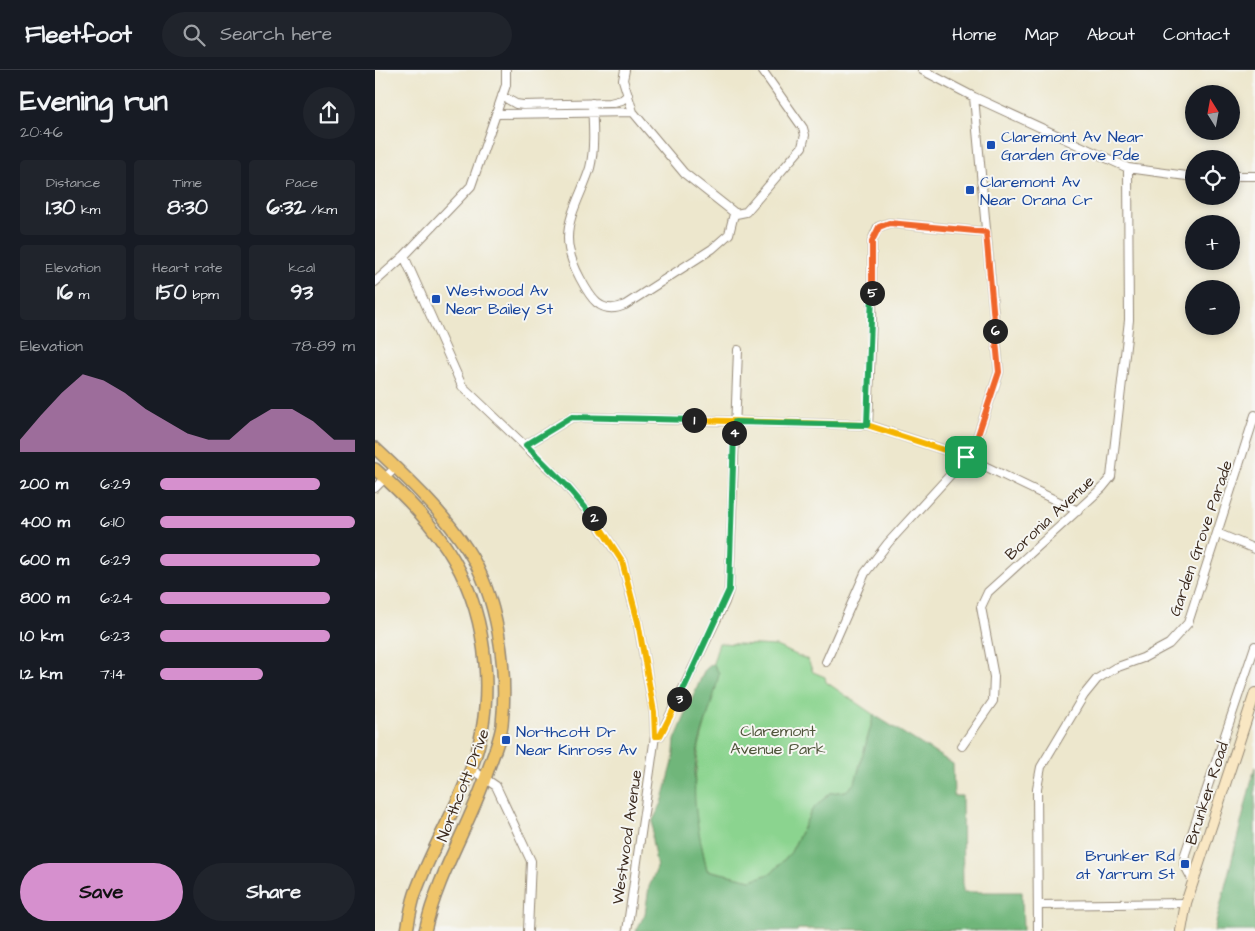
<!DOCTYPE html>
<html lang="en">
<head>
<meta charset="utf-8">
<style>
	body { margin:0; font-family:"Architects Daughter",sans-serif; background:#20242c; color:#f1f3f6; height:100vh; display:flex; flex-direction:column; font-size:19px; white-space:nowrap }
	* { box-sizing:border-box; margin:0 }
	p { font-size:16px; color:#9ea1a6 }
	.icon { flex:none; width:28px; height:28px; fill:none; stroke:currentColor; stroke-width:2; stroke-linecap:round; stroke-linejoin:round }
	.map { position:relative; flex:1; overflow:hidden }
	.side { display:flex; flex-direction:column; background:#171b24; width:375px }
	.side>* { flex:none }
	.needle { width:32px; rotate:349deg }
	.buttons { position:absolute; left:810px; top:15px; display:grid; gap:10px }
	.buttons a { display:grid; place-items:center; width:55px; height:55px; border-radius:50%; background:#171b24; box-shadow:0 2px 8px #0003; font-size:25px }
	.pin { position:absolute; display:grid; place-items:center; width:42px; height:42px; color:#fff; margin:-21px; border-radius:10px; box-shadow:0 2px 8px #0006 }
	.km { position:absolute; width:25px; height:25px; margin:-12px; border-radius:50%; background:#222; color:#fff; font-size:14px; line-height:25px; text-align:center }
	.round { display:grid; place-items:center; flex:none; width:52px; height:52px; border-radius:26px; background:#20242c }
	.overview { display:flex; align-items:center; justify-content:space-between; height:85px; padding:0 20px }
	h1 { font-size:28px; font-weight:700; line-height:38px }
	.figures { display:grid; grid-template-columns:repeat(3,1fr); gap:8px; height:85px; padding:5px 20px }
	.figures div { display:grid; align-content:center; border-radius:5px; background:#20242c; text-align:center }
	.figures b { font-size:21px; font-weight:700 }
	.figures small { font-size:14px; font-weight:400 }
	.figures p { font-size:14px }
	.chart { height:140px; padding:10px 20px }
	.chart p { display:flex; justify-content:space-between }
	.chart svg { width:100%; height:90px; margin-top:5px; fill:#d690ce; opacity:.7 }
	.primary-button { display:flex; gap:10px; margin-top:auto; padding:10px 20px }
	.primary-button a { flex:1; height:58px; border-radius:30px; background:#d690ce; color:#111; font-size:20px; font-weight:700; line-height:58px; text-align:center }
	.primary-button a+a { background:#20242c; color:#f1f3f6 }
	ul { padding:0 20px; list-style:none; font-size:16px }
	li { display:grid; grid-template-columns:80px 60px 1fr; align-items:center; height:38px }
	li i { height:12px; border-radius:6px; background:#d690ce }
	header { display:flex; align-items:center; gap:30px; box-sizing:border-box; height:70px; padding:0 25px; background:#171b24; border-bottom:1px solid #363941 }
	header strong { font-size:24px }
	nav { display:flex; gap:28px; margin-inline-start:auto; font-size:18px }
	.search { width:350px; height:45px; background:#20242c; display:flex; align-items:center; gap:12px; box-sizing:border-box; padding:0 18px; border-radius:28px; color:#9ea1a6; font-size:19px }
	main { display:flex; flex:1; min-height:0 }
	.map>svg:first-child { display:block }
	.green { fill:#8bd48f; stroke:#637f56 }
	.forest { fill:#70b67a; stroke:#56704c }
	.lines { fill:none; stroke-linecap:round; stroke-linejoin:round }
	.minor-casing { stroke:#948876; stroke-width:10 }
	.secondary-casing { stroke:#948876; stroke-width:12 }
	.primary-casing { stroke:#948876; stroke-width:14 }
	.minor { stroke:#fff; stroke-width:8 }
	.secondary { stroke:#f9e7c3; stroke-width:10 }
	.primary { stroke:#efc469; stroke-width:11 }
	.split-1-casing { stroke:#fff; stroke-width:10 }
	.split-2-casing { stroke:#fff; stroke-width:10 }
	.split-3-casing { stroke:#fff; stroke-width:10 }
	.split-4-casing { stroke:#fff; stroke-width:10 }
	.split-5-casing { stroke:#fff; stroke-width:10 }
	.split-6-casing { stroke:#fff; stroke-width:10 }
	.split-7-casing { stroke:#fff; stroke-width:10 }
	.split-1 { stroke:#f5b400; stroke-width:6 }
	.split-2 { stroke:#22a559; stroke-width:6 }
	.split-3 { stroke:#f5b400; stroke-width:6 }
	.split-4 { stroke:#22a559; stroke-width:6 }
	.split-5 { stroke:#22a559; stroke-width:6 }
	.split-6 { stroke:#f0652b; stroke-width:6 }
	.split-7 { stroke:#f0652b; stroke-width:6 }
	.transit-dot { fill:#1a4fb4; stroke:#f6f6f2; stroke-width:2 }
	.labels { text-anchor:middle; stroke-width:4; stroke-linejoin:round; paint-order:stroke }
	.transit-label { font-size:16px; fill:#164399; stroke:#f6f6f2; text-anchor:start }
	.street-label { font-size:16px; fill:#3b2a1e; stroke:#f6f6f2 }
	.park-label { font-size:16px; fill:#4f543a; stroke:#f6f6f2 }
</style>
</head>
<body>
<header>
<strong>Fleetfoot</strong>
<div class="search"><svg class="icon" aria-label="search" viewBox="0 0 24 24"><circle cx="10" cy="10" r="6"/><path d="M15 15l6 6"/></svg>Search here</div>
<nav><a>Home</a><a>Map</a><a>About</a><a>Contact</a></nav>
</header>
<main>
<section class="side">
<div class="overview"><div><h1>Evening run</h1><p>20:46</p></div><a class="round"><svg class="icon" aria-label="share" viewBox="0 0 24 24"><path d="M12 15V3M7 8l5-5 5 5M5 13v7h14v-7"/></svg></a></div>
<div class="figures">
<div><p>Distance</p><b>1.30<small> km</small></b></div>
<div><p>Time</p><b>8:30</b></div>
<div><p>Pace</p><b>6:32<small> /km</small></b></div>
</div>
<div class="figures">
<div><p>Elevation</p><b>16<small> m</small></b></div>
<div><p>Heart rate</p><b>150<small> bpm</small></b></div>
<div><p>kcal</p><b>93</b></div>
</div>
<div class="chart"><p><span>Elevation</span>78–89 m</p>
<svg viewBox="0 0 160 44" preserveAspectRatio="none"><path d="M0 44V38L10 26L20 15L30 6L40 9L50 15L60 23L70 29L80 35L90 38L100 38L110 29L120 23L130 23L140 29L150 38L160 38V44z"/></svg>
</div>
<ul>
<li><b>200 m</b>6:29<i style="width:82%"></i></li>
<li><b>400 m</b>6:10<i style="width:100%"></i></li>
<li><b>600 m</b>6:29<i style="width:82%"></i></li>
<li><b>800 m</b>6:24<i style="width:87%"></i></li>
<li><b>1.0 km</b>6:23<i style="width:87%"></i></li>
<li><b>1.2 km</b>7:14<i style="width:53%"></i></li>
</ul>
<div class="primary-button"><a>Save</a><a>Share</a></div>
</section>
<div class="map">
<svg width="880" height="861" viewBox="0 0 880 861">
	<rect width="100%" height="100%" fill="#f6f6f2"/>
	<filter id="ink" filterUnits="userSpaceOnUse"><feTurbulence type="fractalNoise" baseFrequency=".02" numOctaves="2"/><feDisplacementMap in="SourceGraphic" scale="10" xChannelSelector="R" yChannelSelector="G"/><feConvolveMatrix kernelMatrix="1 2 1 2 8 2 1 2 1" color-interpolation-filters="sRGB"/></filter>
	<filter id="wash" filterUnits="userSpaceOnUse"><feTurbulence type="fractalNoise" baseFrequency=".0096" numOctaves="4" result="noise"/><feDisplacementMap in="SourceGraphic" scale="20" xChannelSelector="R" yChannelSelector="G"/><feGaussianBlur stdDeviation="1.12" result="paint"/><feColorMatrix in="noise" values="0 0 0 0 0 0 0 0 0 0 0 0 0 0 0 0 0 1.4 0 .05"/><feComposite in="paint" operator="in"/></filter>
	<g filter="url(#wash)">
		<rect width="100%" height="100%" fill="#ede7cd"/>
		<path class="green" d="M344,573L401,576L433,590L438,602L450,607L451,612L499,645L480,713L471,721L455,723L437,740L416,782L397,803L376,810L332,800L319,742L320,709L324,676L342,611L344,603L338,593Z"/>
		<path class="forest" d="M338,593L344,603C340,627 330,650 324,674C314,718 322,757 332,800L376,810L397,803L416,782L437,740L455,723L471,721L480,713L499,645L578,694L579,726H587L588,822H647L648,861L423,859L422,861H261L270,844L274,817L282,798L277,770L278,750L287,733L298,692L300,670L329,601Z
			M880,697V861H839Z"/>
	</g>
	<g filter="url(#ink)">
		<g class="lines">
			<g class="minor-casing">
				<path id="minor" d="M250,0L248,10L258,42L309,103L361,144L371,142L378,134L427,77L430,65L428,58L387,0
					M547,0L599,27L753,98L819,107
					M127,26L141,34L148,35L235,33L247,30L253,25
					M217,33C218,54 220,78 215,98C208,121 193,144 193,168C193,183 198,195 205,208C215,227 225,246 250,235L337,179L354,164L359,144
					M121,44L258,42
					M856,106H880
					M29,186L87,316L190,414L220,450L247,491L263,553L279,642L280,666L252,861
					M0,212L29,186L96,116L131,15V0
					M493,355L497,244V171L503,157L514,153L611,162
					M151,375L197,347L493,355L591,387L703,441
					M0,418L21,397
					M842,463L880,479
					M451,592L490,503L513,473L598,380L624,302L599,27
					M280,666H285L350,532L354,520L363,280
					M587,676L618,631L619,607L606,537L613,522L727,418L736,407L754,250L753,98
					M96,699L121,716L156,791L153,861
					M818,811L809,794L810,784L880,576
					M664,835L811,833
					M663,861L662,718L666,697L709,625L722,609L740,598L768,588L794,574L813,553L880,345"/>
			</g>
			<g class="secondary-casing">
				<path id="secondary" d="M806,861L811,833L880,623"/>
			</g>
			<g class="primary-casing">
				<path id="primary" d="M0,378C33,409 67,441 92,479C123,526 133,599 127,655C125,671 116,690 111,706C93,758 62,806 50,861
					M0,399C30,426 59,455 79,490C114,551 121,634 96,699C80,742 55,781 40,824C36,836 34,849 32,861"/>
			</g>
			<use href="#minor" class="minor"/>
			<use href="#secondary" class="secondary"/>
			<use href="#primary" class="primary"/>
		</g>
	</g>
	<g class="lines" filter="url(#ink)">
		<g class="split-1-casing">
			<path id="split-1" d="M319,350L492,355L591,387"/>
		</g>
		<g class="split-2-casing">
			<path id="split-2" d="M219,448L190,414L151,375L197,347L319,350"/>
		</g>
		<g class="split-3-casing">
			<path id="split-3" d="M219,448L247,491L263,552L279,642L280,666H285L304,629"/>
		</g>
		<g class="split-4-casing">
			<path id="split-4" d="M304,629L354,520L359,363"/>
		</g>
		<g class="split-5-casing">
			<path id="split-5" d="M359,363L360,352L492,355L497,223"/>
		</g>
		<g class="split-6-casing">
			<path id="split-6" d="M497,223V171L504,157L514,153L611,162L620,261"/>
		</g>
		<g class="split-7-casing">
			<path id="split-7" d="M591,387L598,380L624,302L620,261"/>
		</g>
		<use href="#split-1" class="split-1"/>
		<use href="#split-2" class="split-2"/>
		<use href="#split-3" class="split-3"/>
		<use href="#split-4" class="split-4"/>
		<use href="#split-5" class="split-5"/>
		<use href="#split-6" class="split-6"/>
		<use href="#split-7" class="split-7"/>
	</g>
	<g class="transit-dot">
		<rect x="611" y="70" width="10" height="10" rx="2.5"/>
		<rect x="590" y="115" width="10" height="10" rx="2.5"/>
		<rect x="56" y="224" width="10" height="10" rx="2.5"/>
		<rect x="126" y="665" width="10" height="10" rx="2.5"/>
		<rect x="805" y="789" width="10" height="10" rx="2.5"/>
	</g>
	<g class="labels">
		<g class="transit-label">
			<text x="626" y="72">Claremont Av Near<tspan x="626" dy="18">Garden Grove Pde</tspan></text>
			<text x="605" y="117">Claremont Av<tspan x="605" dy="18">Near Orana Cr</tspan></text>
			<text x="71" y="226">Westwood Av<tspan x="71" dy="18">Near Bailey St</tspan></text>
			<text x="141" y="667">Northcott Dr<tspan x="141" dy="18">Near Kinross Av</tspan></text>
			<text x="800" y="791" text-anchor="end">Brunker Rd<tspan x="800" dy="18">at Yarrum St</tspan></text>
		</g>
		<g class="street-label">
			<text transform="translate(674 447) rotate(-43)" y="6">Boronia Avenue</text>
			<text transform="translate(825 468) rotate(-71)" y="6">Garden Grove Parade</text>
			<text transform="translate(87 715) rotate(-69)" y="6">Northcott Drive</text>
			<text transform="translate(831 723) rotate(-72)" y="6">Brunker Road</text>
			<text transform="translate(251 767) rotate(-82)" y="6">Westwood Avenue</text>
		</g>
		<g class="park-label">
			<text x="403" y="666">Claremont<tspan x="403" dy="18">Avenue Park</tspan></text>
		</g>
	</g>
</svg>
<div class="buttons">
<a><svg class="needle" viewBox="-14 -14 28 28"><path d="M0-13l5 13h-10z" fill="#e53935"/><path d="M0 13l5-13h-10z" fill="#9ea1a6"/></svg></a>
<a><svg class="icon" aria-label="locate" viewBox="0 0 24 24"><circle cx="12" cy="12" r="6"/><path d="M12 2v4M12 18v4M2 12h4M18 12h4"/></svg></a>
<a>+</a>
<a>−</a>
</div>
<div class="pin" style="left:591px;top:387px;background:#1e9e55"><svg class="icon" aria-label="arrive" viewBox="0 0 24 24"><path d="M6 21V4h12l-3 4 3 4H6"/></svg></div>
<b class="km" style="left:319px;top:350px">1</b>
<b class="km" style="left:219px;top:448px">2</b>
<b class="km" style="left:304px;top:629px">3</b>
<b class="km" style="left:359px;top:363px">4</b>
<b class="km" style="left:497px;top:223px">5</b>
<b class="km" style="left:620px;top:261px">6</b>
</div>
</main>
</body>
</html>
